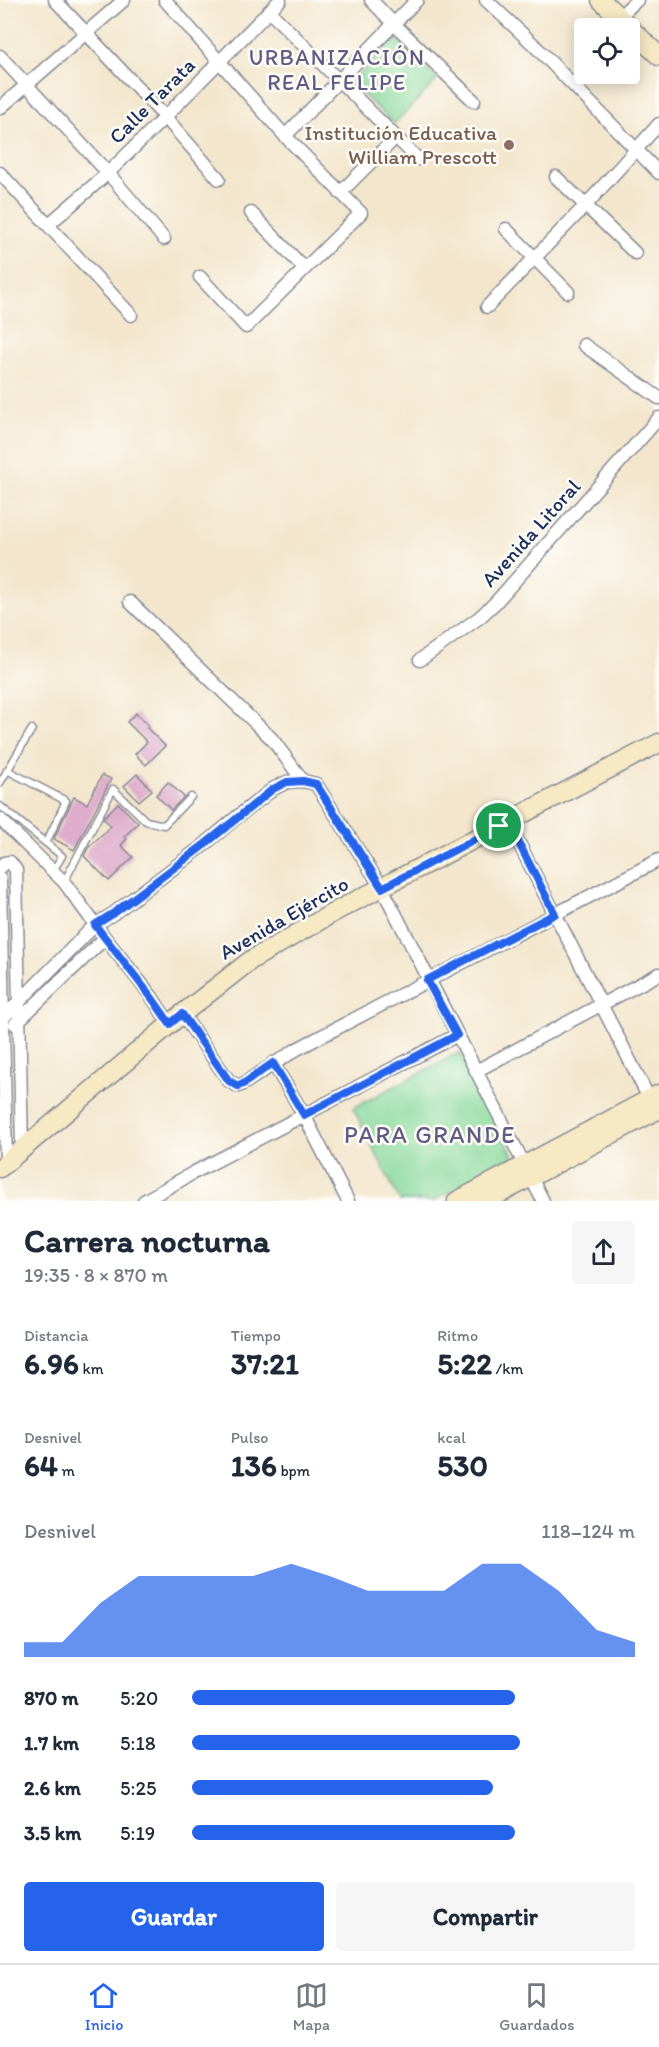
<!DOCTYPE html>
<html lang="es">
<head>
<meta charset="utf-8">
<style>
	body { margin:0; font-family:Itim,sans-serif; background:#f6f6f7; color:#1f2937; height:100vh; display:flex; flex-direction:column; font-size:22px; white-space:nowrap }
	* { box-sizing:border-box; margin:0 }
	p { font-size:20px; color:#747a83 }
	.icon { flex:none; width:33px; height:33px; fill:none; stroke:currentColor; stroke-width:2; stroke-linecap:round; stroke-linejoin:round }
	.map { position:relative; height:1201px; overflow:hidden }
	.side { display:flex; flex-direction:column; background:#fff; flex:1 }
	.side>* { flex:none }
	.tools { position:absolute; left:574px; top:18px; display:grid; gap:12px }
	.tools a { display:grid; place-items:center; width:66px; height:66px; border-radius:6px; background:#fff; box-shadow:0 3px 15px #0003; font-size:30px }
	.pin { position:absolute; display:grid; place-items:center; width:51px; height:51px; color:#fff; margin:-26px; border:3px solid #fff; border-radius:50%; box-shadow:0 2px 6px #0007 }
	.round { display:grid; place-items:center; flex:none; width:63px; height:63px; border-radius:6px; background:#f6f6f7 }
	.summary { display:flex; align-items:center; justify-content:space-between; height:102px; padding:0 24px }
	h1 { font-size:33px; font-weight:700; line-height:45px }
	.figures { display:grid; grid-template-columns:repeat(3,1fr); gap:9px; height:102px; padding:6px 24px }
	.figures div { display:grid; align-content:center }
	.figures b { font-size:30px; font-weight:700 }
	.figures small { font-size:16px; font-weight:400 }
	.figures p { font-size:16px }
	.chart { height:168px; padding:12px 24px }
	.chart p { display:flex; justify-content:space-between }
	.chart svg { width:100%; height:108px; margin-top:6px; fill:#2563eb; opacity:.7 }
	.primary-button { display:flex; gap:12px; margin-top:auto; padding:12px 24px }
	.primary-button a { flex:1; height:69px; border-radius:6px; background:#2563eb; color:#fff; font-size:24px; font-weight:700; line-height:69px; text-align:center }
	.primary-button a+a { background:#f6f6f7; color:#1f2937 }
	ul { padding:0 24px; list-style:none; font-size:20px }
	li { display:grid; grid-template-columns:96px 72px 1fr; align-items:center; height:45px }
	li i { height:15px; border-radius:8px; background:#2563eb }
	.dock { display:flex; justify-content:space-around; align-items:center; height:84px; border-top:2px solid #e0e1e3; background:#fff; font-size:16px; color:#747a83 }
	.dock a { display:grid; justify-items:center; gap:3px }
	.dock .active { color:#2563eb }
	.map>svg:first-child { display:block }
	.green { fill:#87d99a; stroke:#51847c; stroke-width:1.5 }
	.building { fill:#dfadcc }
	.lines { fill:none; stroke-linecap:round; stroke-linejoin:round }
	.lane-casing { stroke:#878a95; stroke-width:9 }
	.street-casing { stroke:#878a95; stroke-width:15 }
	.secondary-casing { stroke:#878a95; stroke-width:21 }
	.lane { stroke:#fff; stroke-width:6 }
	.street { stroke:#fff; stroke-width:12 }
	.secondary { stroke:#f6e9c3; stroke-width:18 }
	.route-casing { stroke:#fff; stroke-width:12 }
	.route { stroke:#2563eb; stroke-width:8 }
	.education-dot { fill:#8d6e63; stroke:#fdfcf7; stroke-width:2 }
	.labels { text-anchor:middle; stroke-width:5; stroke-linejoin:round; paint-order:stroke }
	.street-label { font-size:21px; fill:#1b2f5e; stroke:#fdfcf7 }
	.education-label { font-size:21px; fill:#785e54; stroke:#fdfcf7; text-anchor:end }
	.neighbourhood-label { font-size:22px; letter-spacing:1.5px; fill:#605b84; stroke:#fdfcf7 }
	.quarter-label { font-size:24px; letter-spacing:1.5px; fill:#605b84; stroke:#fdfcf7 }
</style>
</head>
<body>
<div class="map">
<svg width="659" height="1201" viewBox="0 0 659 1201">
	<rect width="100%" height="100%" fill="#fdfcf7"/>
	<filter id="ink" filterUnits="userSpaceOnUse"><feTurbulence type="fractalNoise" baseFrequency=".0167" numOctaves="2"/><feDisplacementMap in="SourceGraphic" scale="12" xChannelSelector="R" yChannelSelector="G"/><feConvolveMatrix kernelMatrix="1 2 1 2 8 2 1 2 1" color-interpolation-filters="sRGB"/></filter>
	<filter id="wash" filterUnits="userSpaceOnUse"><feTurbulence type="fractalNoise" baseFrequency=".008" numOctaves="4" result="noise"/><feDisplacementMap in="SourceGraphic" scale="24" xChannelSelector="R" yChannelSelector="G"/><feGaussianBlur stdDeviation="1.35" result="paint"/><feColorMatrix in="noise" values="0 0 0 0 0 0 0 0 0 0 0 0 0 0 0 0 0 1.4 0 .05"/><feComposite in="paint" operator="in"/></filter>
	<g filter="url(#wash)">
		<rect width="100%" height="100%" fill="#f3e6cc"/>
		<path class="green" d="M395,38L438,79L394,124L351,83Z
			M460,1052L514,1158L433,1201H400L353,1108Z"/>
		<g id="blocks">
			<path class="building" d="M136,713L149,726L147,728L165,746L146,765L135,754L147,742L127,722Z
				M137,774L152,790L139,801L124,786Z
				M102,775L111,779L74,850L54,839L74,797L87,804Z
				M168,782L184,797L171,810L156,795Z
				M118,803L138,823L124,837L127,839L121,845L133,857L109,881L84,856L88,848L111,826L103,818Z"/>
		</g>
	</g>
	<g filter="url(#ink)">
		<use href="#blocks" fill-opacity="0" stroke="#878a95" stroke-width="1.5"/>
		<g class="lines">
			<g class="lane-casing">
				<path id="lane" d="M7,770L66,801L46,843
					M0,783L32,729
					M0,806L62,856L53,871
					M64,882L113,789L146,821L164,825L191,797"/>
			</g>
			<g class="street-casing">
				<path id="street" d="M55,0L165,117L219,179
					M165,0L285,136L361,213L246,327L200,277
					M371,0L394,24L474,101
					M486,0L533,44L659,173
					M269,11L418,159
					M619,17L637,0
					M0,56L108,173L164,239
					M0,108L124,0
					M285,136L417,0
					M0,173L131,315
					M556,177L635,253
					M340,193L396,137
					M251,213L304,268
					M48,225L108,173L165,117L280,0
					M506,229L568,292
					M487,307L585,206L659,124
					M584,345L659,398
					M130,602L272,739L303,781
					M420,660L480,617L496,602L659,418
					M0,819L64,882L105,938L152,997L170,1025
					M508,822L652,1104
					M0,867L4,863L10,862L16,870L22,1149
					M0,878L6,1163
					M182,1014L229,1081L238,1086L243,1084L297,1049L659,860
					M0,1021L95,925L114,913L204,845L237,817L273,789L287,782L303,781L316,784L382,888L543,1201
					M15,1024L105,938
					M273,1063L304,1115L348,1201
					M476,1071L659,974
					M144,1201L193,1173L457,1035"/>
			</g>
			<g class="secondary-casing">
				<path id="secondary" d="M601,0L659,56
					M0,1168L182,1014L251,960L338,910L659,743
					M457,1201L659,1094
					M486,1201L659,1109"/>
			</g>
			<use href="#lane" class="lane"/>
			<use href="#street" class="street"/>
			<use href="#secondary" class="secondary"/>
		</g>
	</g>
	<g class="lines" filter="url(#ink)">
		<g class="route-casing">
			<path id="route" d="M303,781L316,784L382,888L508,822L555,914L427,980L457,1035L304,1115L273,1063L243,1084L238,1086L229,1081L182,1014L170,1024L152,998L95,925L114,913L204,845L273,789L287,782Z"/>
		</g>
		<use href="#route" class="route"/>
	</g>
	<circle class="education-dot" cx="509" cy="145" r="6"/>
	<g class="labels">
		<g class="street-label">
			<text transform="translate(152 101) rotate(-45)" y="7">Calle Tarata</text>
			<text transform="translate(531 533) rotate(-48)" y="7">Avenida Litoral</text>
			<text transform="translate(284 918) rotate(-30)" y="7">Avenida Ejército</text>
		</g>
		<g class="education-label">
			<text x="497" y="140">Institución Educativa<tspan x="497" dy="24">William Prescott</tspan></text>
		</g>
		<g class="neighbourhood-label">
			<text x="337" y="65">URBANIZACIÓN<tspan x="337" dy="25">REAL FELIPE</tspan></text>
		</g>
		<g class="quarter-label">
			<text x="430" y="1143">PARA GRANDE</text>
		</g>
	</g>
</svg>
<div class="tools">
<a><svg class="icon" aria-label="locate" viewBox="0 0 24 24"><circle cx="12" cy="12" r="6"/><path d="M12 2v4M12 18v4M2 12h4M18 12h4"/></svg></a>
</div>
<div class="pin" style="left:499px;top:826px;background:#1e9e55"><svg class="icon" aria-label="arrive" viewBox="0 0 24 24"><path d="M6 21V4h12l-3 4 3 4H6"/></svg></div>
</div>
<section class="side">
<div class="summary"><div><h1>Carrera nocturna</h1><p>19:35 · 8 × 870 m</p></div><a class="round"><svg class="icon" aria-label="share" viewBox="0 0 24 24"><path d="M12 15V3M7 8l5-5 5 5M5 13v7h14v-7"/></svg></a></div>
<div class="figures">
<div><p>Distancia</p><b>6.96<small> km</small></b></div>
<div><p>Tiempo</p><b>37:21</b></div>
<div><p>Ritmo</p><b>5:22<small> /km</small></b></div>
</div>
<div class="figures">
<div><p>Desnivel</p><b>64<small> m</small></b></div>
<div><p>Pulso</p><b>136<small> bpm</small></b></div>
<div><p>kcal</p><b>530</b></div>
</div>
<div class="chart"><p><span>Desnivel</span>118–124 m</p>
<svg viewBox="0 0 160 44" preserveAspectRatio="none"><path d="M0 44V38L10 38L20 22L30 11L40 11L50 11L60 11L70 6L80 11L90 17L100 17L110 17L120 6L130 6L140 17L150 33L160 38V44z"/></svg>
</div>
<ul>
<li><b>870 m</b>5:20<i style="width:73%"></i></li>
<li><b>1.7 km</b>5:18<i style="width:74%"></i></li>
<li><b>2.6 km</b>5:25<i style="width:68%"></i></li>
<li><b>3.5 km</b>5:19<i style="width:73%"></i></li>
</ul>
<div class="primary-button"><a>Guardar</a><a>Compartir</a></div>
</section>
<nav class="dock">
<a class="active"><svg class="icon" aria-label="home" viewBox="0 0 24 24"><path d="M3 11l9-7 9 7M6 9v11h12V9"/></svg>Inicio</a>
<a><svg class="icon" aria-label="map" viewBox="0 0 24 24"><path d="M3 6l6-2 6 2 6-2v14l-6 2-6-2-6 2zM9 4v14M15 6v14"/></svg>Mapa</a>
<a><svg class="icon" aria-label="saved" viewBox="0 0 24 24"><path d="M7 4h10v16l-5-4-5 4z"/></svg>Guardados</a>
</nav>
</body>
</html>
